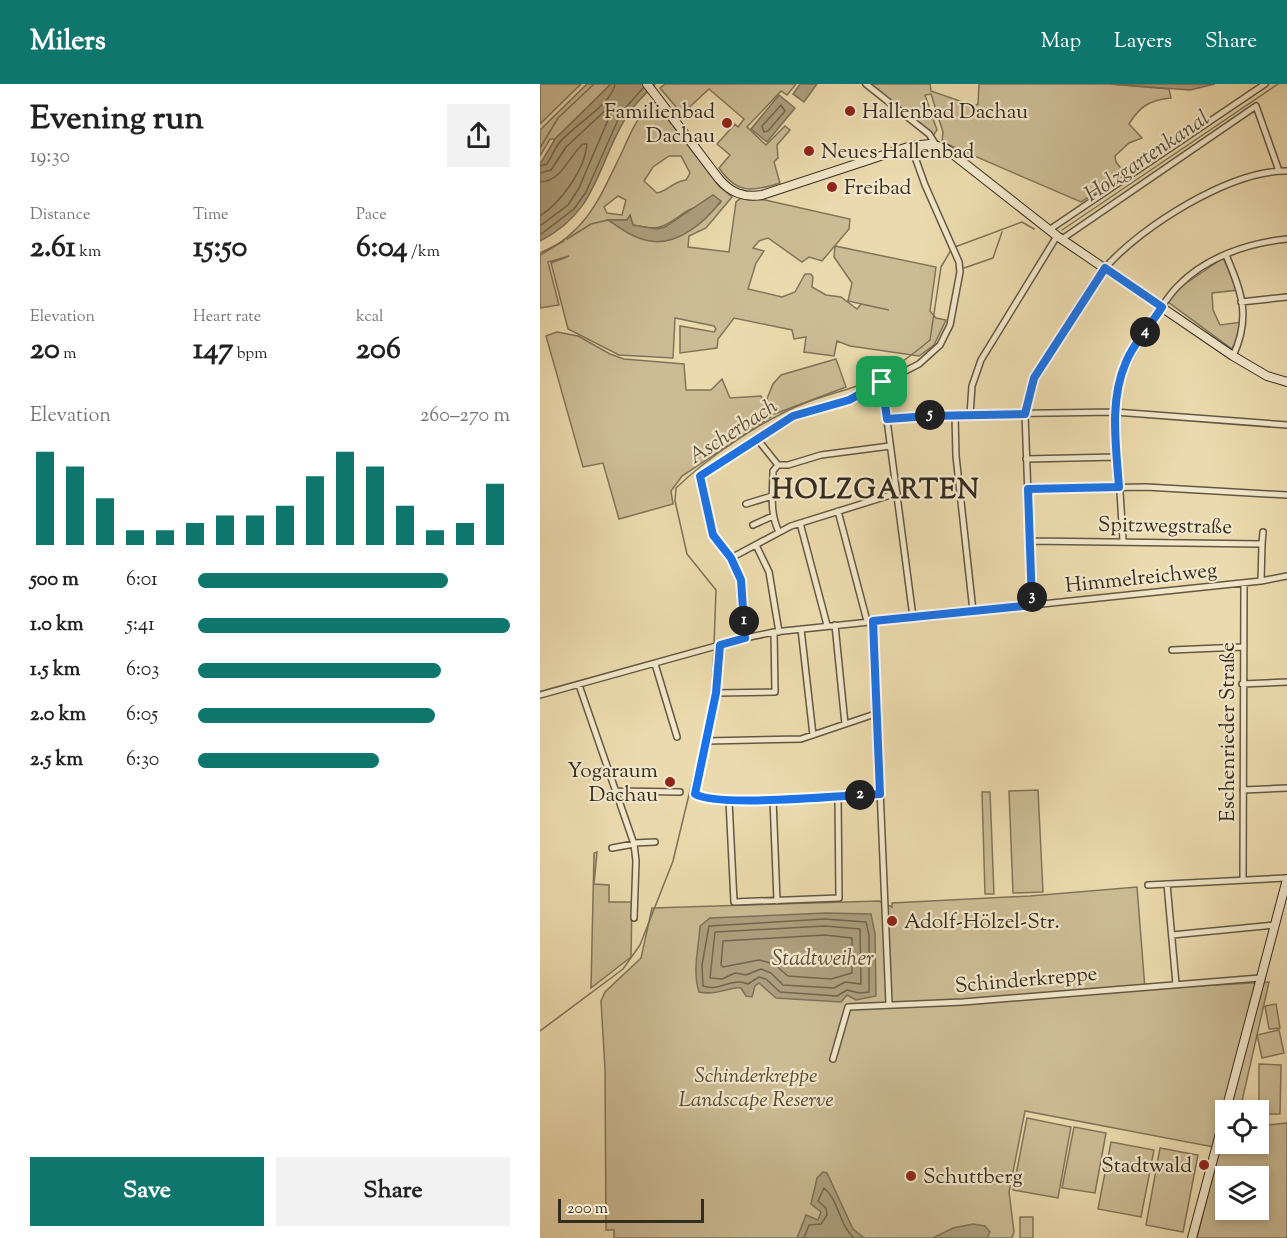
<!DOCTYPE html>
<html lang="en">
<head>
<meta charset="utf-8">
<style>
	body { margin:0; font-family:"Sorts Mill Goudy",serif; background:#f2f2f2; color:#222; height:100vh; display:flex; flex-direction:column; font-size:22px; white-space:nowrap }
	* { box-sizing:border-box; margin:0 }
	p { font-size:20px; color:#767676 }
	.icon { flex:none; width:33px; height:33px; fill:none; stroke:currentColor; stroke-width:2; stroke-linecap:round; stroke-linejoin:round }
	.map { position:relative; flex:1; overflow:hidden }
	.details { display:flex; flex-direction:column; background:#fff; width:540px }
	.details>* { flex:none }
	.controls { position:absolute; left:675px; top:1016px; display:grid; gap:12px }
	.controls a { display:grid; place-items:center; width:54px; height:54px; border-radius:0px; background:#fff; box-shadow:0 3px 9px #0003; font-size:30px }
	.scale { position:absolute; left:18px; bottom:15px; width:146px; box-sizing:border-box; padding-left:6px; border:3px solid #352c20; border-top:0; font-size:16px; line-height:21px; white-space:nowrap; color:#352c20; -webkit-text-stroke:4px #f2e7ca; paint-order:stroke }
	.pin { position:absolute; display:grid; place-items:center; width:51px; height:51px; color:#fff; margin:-26px; border-radius:12px; box-shadow:0 3px 9px #0006 }
	.km { position:absolute; width:30px; height:30px; margin:-15px; border-radius:50%; background:#222; color:#fff; font-size:16px; line-height:30px; text-align:center }
	.round { display:grid; place-items:center; flex:none; width:63px; height:63px; border-radius:0px; background:#f2f2f2 }
	.headline { display:flex; align-items:center; justify-content:space-between; height:102px; padding:0 30px }
	h1 { font-size:33px; font-weight:700; line-height:45px }
	.metrics { display:grid; grid-template-columns:repeat(3,1fr); gap:9px; height:102px; padding:6px 30px }
	.metrics div { display:grid; align-content:center }
	.metrics b { font-size:30px; font-weight:700 }
	.metrics small { font-size:16px; font-weight:400 }
	.metrics p { font-size:16px }
	.chart { height:168px; padding:12px 30px }
	.chart p { display:flex; justify-content:space-between }
	.chart svg { width:100%; height:108px; margin-top:6px; stroke:#0f766e; stroke-width:6 }
	.primary-button { display:flex; gap:12px; margin-top:auto; padding:12px 30px }
	.primary-button a { flex:1; height:69px; border-radius:0px; background:#0f766e; color:#fff; font-size:24px; font-weight:700; line-height:69px; text-align:center }
	.primary-button a+a { background:#f2f2f2; color:#222 }
	ul { padding:0 30px; list-style:none; font-size:20px }
	li { display:grid; grid-template-columns:96px 72px 1fr; align-items:center; height:45px }
	li i { height:15px; border-radius:8px; background:#0f766e }
	header { display:flex; align-items:center; gap:36px; box-sizing:border-box; height:84px; padding:0 30px; background:#0f766e; color:#fff }
	header strong { font-size:28px }
	nav { display:flex; gap:33px; margin-inline-start:auto; font-size:21px }
	main { display:flex; flex:1; min-height:0 }
	.map>svg:first-child { display:block }
	.green { fill:#ccbc95; stroke:#80745a; stroke-width:1.5; fill-rule:evenodd }
	.water { fill:#ad9f7d; stroke:#7d7158; stroke-width:1.5 }
	.lines { fill:none; stroke-linecap:round; stroke-linejoin:round }
	.shore { stroke:#71664e; stroke-width:1.5 }
	.stream { stroke:#7d7158; stroke-width:1.5 }
	.street-casing { stroke:#625843; stroke-width:8 }
	.secondary-casing { stroke:#352c20; stroke-width:10 }
	.street { stroke:#f2e7ca; stroke-width:5 }
	.secondary { stroke:#f2e7ca; stroke-width:8 }
	.route-casing { stroke:#fff; stroke-width:12 }
	.route { stroke:#1a73e8; stroke-width:8 }
	.poi-dot { fill:#8f2418; stroke:#f2e7ca; stroke-width:2 }
	.labels { text-anchor:middle; stroke-width:4.5; stroke-linejoin:round; paint-order:stroke }
	.poi-label { font-size:21px; fill:#352c20; stroke:#f2e7ca; text-anchor:start }
	.street-label { font-size:21px; fill:#352c20; stroke:#f2e7ca }
	.park-label { font-size:21px; font-style:italic; fill:#534937; stroke:#f2e7ca }
	.water-label { font-size:22px; font-style:italic; fill:#594e3c; stroke:#f2e7ca }
	.district-label { font-size:27px; font-weight:bold; letter-spacing:1.5px; fill:#352c20; stroke:#f2e7ca }
</style>
</head>
<body>
<header>
<strong>Milers</strong>
<nav><a>Map</a><a>Layers</a><a>Share</a></nav>
</header>
<main>
<section class="details">
<div class="headline"><div><h1>Evening run</h1><p>19:30</p></div><a class="round"><svg class="icon" aria-label="share" viewBox="0 0 24 24"><path d="M12 15V3M7 8l5-5 5 5M5 13v7h14v-7"/></svg></a></div>
<div class="metrics">
<div><p>Distance</p><b>2.61<small> km</small></b></div>
<div><p>Time</p><b>15:50</b></div>
<div><p>Pace</p><b>6:04<small> /km</small></b></div>
</div>
<div class="metrics">
<div><p>Elevation</p><b>20<small> m</small></b></div>
<div><p>Heart rate</p><b>147<small> bpm</small></b></div>
<div><p>kcal</p><b>206</b></div>
</div>
<div class="chart"><p><span>Elevation</span>260–270 m</p>
<svg viewBox="0 0 160 44" preserveAspectRatio="none"><path d="M5 44V6M15 44V12M25 44V25M35 44V38M45 44V38M55 44V35M65 44V32M75 44V32M85 44V28M95 44V16M105 44V6M115 44V12M125 44V28M135 44V38M145 44V35M155 44V19"/></svg>
</div>
<ul>
<li><b>500 m</b>6:01<i style="width:80%"></i></li>
<li><b>1.0 km</b>5:41<i style="width:100%"></i></li>
<li><b>1.5 km</b>6:03<i style="width:78%"></i></li>
<li><b>2.0 km</b>6:05<i style="width:76%"></i></li>
<li><b>2.5 km</b>6:30<i style="width:58%"></i></li>
</ul>
<div class="primary-button"><a>Save</a><a>Share</a></div>
</section>
<div class="map">
<svg width="747" height="1154" viewBox="0 0 747 1154">
	<rect width="100%" height="100%" fill="#ebdaad"/>
	<filter id="stains"><feTurbulence type="fractalNoise" baseFrequency=".00333" numOctaves="4"/><feColorMatrix values="0 0 0 0 .2 0 0 0 0 .09 0 0 0 0 .02 0 0 0 .5 -.17"/></filter>
	<radialGradient id="worn" r=".72"><stop offset=".6" stop-color="#630" stop-opacity="0"/><stop offset="1" stop-color="#630" stop-opacity=".3"/></radialGradient>
	<path class="green" d="M0,0H41L0,40Z
		M47,0H71L15,55H10L0,72V46Z
		M125,0H256L247,11L241,7L207,43L226,61L245,42L250,46L237,61L238,74L234,78L240,99C212,108 197,110 179,84L190,71L177,60L195,40L198,43L204,35L169,5L142,30L120,4Z
		M331,0H390L391,7L434,22L438,20L439,0H570L629,5L631,14C610,16 600,22 589,40L602,54L589,59L575,72L576,78L585,90L541,118L402,58L403,48L391,10L385,11L397,46L393,52Z
		M114,17L179,102L192,113L166,144L149,152L148,163L189,168L196,118L201,114L225,116L310,135L309,145L282,177L269,173L262,178L228,154L219,157L213,164L224,167L216,179L208,205L242,213L255,208L265,190H271L273,193L272,203L286,211L301,213L317,225L321,220L349,226L308,217L312,199L294,173L295,162L396,183L390,227L396,234L406,236L394,261L379,272L310,262L297,257L294,272L264,268L266,253L254,255L252,246L194,234L178,255L177,264L140,269V242L174,248L176,245L174,242L135,234L133,274L79,271L28,245L11,179L29,172L8,178L19,221L0,224V171C49,145 59,115 82,68C91,48 98,31 114,17ZM129,72H141L150,89L146,96C132,98 128,107 117,109L104,97L113,83ZM78,112L86,116L82,131L67,129L64,123ZM180,119C136,159 123,171 69,136H88L90,132L93,141C122,148 124,142 147,127C155,122 170,121 180,119Z
		M683,174L698,206L672,209L673,226L680,241L702,238L701,247L692,265L628,218L639,204Z
		M17,248L38,252L70,270L84,275L144,280L146,306H171L182,295L190,314L221,312L231,333L142,392L131,407L133,420L79,435L63,379L43,383L6,252Z
		M296,275L306,303L232,331L226,317L233,300L241,291Z
		M498,706L503,808L473,809L469,707Z
		M442,708H450L454,810H445Z
		M57,768L54,800L69,801V818H92L91,873L51,904L54,769Z
		M597,803L605,905L729,898L700,1026H686V1059H718L719,1042L747,1039V1154H657L679,1064L485,1027L469,1108L474,1148L472,1154H74V1146H66L65,985L61,917L65,908L101,874L112,824L339,817L352,823V819L490,812ZM686,1092H718V1125H686Z
		M736,920L740,944L729,945L725,922Z
		M739,946L744,969L722,974L717,951Z
		M719,980L741,981L740,1030H719Z
		M487,1034L531,1043L518,1114L473,1106Z
		M534,1043L566,1049L555,1109L522,1104Z
		M571,1058L614,1066L601,1133L558,1125Z
		M620,1064L658,1071L643,1148L606,1141Z
		M480,1133H493V1154H480Z"/>
	<path class="water" d="M71,0H115C105,11 92,22 85,35C56,84 57,128 0,157V80L15,55Z
		M260,0H277L264,18L253,10Z
		M570,0H675L650,6Z
		M239,11L255,24L227,58L211,45Z
		M173,111L181,117C166,137 138,162 110,157C95,155 81,145 68,136H87L90,131L93,141L117,145L125,143Z
		M286,829L331,830L335,850L336,912L316,916L307,911L301,918L236,914L219,899L215,902L212,913L206,912L201,904C191,902 178,912 159,908C152,887 159,863 160,842L170,834Z
		M283,1088L287,1089L313,1145L324,1154H257L266,1131L278,1136L281,1128L271,1120L277,1094Z
		M433,1140L445,1142L450,1148L447,1154H393L413,1144Z"/>
	<g class="lines">
		<path class="shore" d="M241,21L245,27L228,47L224,48L222,42Z
			M0,82L7,80C11,73 15,65 19,59C32,43 73,19 75,0
			M0,89L11,86L26,63L70,22H74L39,104L28,121L0,142
			M0,98C22,97 28,73 43,60H47C45,86 21,118 0,132
			M0,151L34,125L46,108L81,29L103,4
			M285,835L326,838L329,851V908L319,909L307,906L297,912L240,908L226,895L219,893L208,900C192,893 179,908 163,902L162,881L169,842Z
			M285,842L320,845L321,900L305,898L294,904L243,901L231,889L221,885L206,891L195,889L182,895L170,894L175,848Z
			M285,851L312,854V889L291,895L248,892L234,880L219,876L183,883L181,881L183,857Z
			M264,1154L269,1141L281,1140L287,1131L286,1124L278,1117L284,1104C299,1116 299,1141 314,1154"/>
		<path class="stream" d="M0,64L18,34L54,0
			M522,146L738,0
			M27,155L51,140L68,136
			M415,163L482,138L494,145
			M0,169L24,157
			M424,184L453,174L462,148
			M174,561L176,506L147,470L135,417L136,404C167,374 224,335 265,319C282,312 300,308 317,302C343,292 369,274 390,256L401,183L411,166
			M0,947L83,885L100,861L133,777L139,752L170,624L174,566"/>
		<g class="street-casing">
			<path id="street" d="M326,0L389,50L396,61
				M509,146L725,0
				M522,155L716,22L739,87
				M686,171C702,209 711,233 693,272
				M701,218L747,213
				M342,298L373,533
				M415,331L416,372L433,527
				M430,331L432,302L441,276L517,152
				M347,335L389,331L575,328L747,341
				M218,356L238,381H248L281,371L350,362
				M486,375L577,373
				M238,381L233,387C233,408 229,428 239,448
				M488,405L606,403L747,411
				M206,420L232,412
				M298,427L327,537
				M260,439L287,541
				M213,441L233,432
				M583,456L575,328C577,295 590,271 608,244C617,230 626,214 638,202C666,173 708,159 747,155
				M490,457L722,460L721,497
				M722,460L723,448
				M216,461L229,488L239,548
				M191,474L251,442L357,409
				M492,521L485,330C489,299 505,277 521,252C535,229 548,203 566,183C602,142 691,86 747,87
				M333,537L349,919
				M295,541L305,640
				M261,545L273,651
				M205,554L201,496L191,474L173,451L160,392L253,332L309,316L379,280L400,261L410,241L420,188L419,178L385,101L371,62
				M180,561L176,609L155,710C178,724 306,712 340,710
				M632,566L702,563
				M115,580L137,653
				M702,600L747,598
				M39,601L94,760L96,777L94,834
				M176,609L235,608L234,548
				M0,611L205,554L234,548L721,497L747,492
				M166,657L261,655L338,629
				M703,706L747,704
				M76,707L140,708
				M233,715L237,817
				M189,717L194,818L299,814L298,712
				M94,759L115,758
				M72,764L94,760
				M703,796L704,499
				M627,800L636,900
				M608,801L747,794
				M632,851L734,841
				M293,975L308,923L423,918L720,894"/>
		</g>
		<g class="secondary-casing">
			<path id="secondary" d="M107,0L179,95C191,109 204,114 222,111L371,62L390,60L405,64L517,152L693,272L727,292L747,298
				M686,1026L747,795
				M652,1154L686,1027"/>
		</g>
		<use href="#street" class="street"/>
		<use href="#secondary" class="secondary"/>
	</g>
	<g class="lines">
		<g class="route-casing">
			<path id="route" d="M565,184L622,223C611,241 594,258 586,278C569,317 576,361 579,403L488,405L492,521L333,537L340,710C306,711 177,724 155,710L176,609L180,561L205,554L201,496L191,474L173,451L160,392L253,332L309,316L342,298L347,335L389,332L485,330L494,294Z"/>
		</g>
		<use href="#route" class="route"/>
	</g>
	<g class="poi-dot">
		<circle cx="310" cy="27" r="6"/>
		<circle cx="187" cy="39" r="6"/>
		<circle cx="269" cy="67" r="6"/>
		<circle cx="292" cy="103" r="6"/>
		<circle cx="130" cy="698" r="6"/>
		<circle cx="352" cy="837" r="6"/>
		<circle cx="664" cy="1081" r="6"/>
		<circle cx="371" cy="1092" r="6"/>
	</g>
	<g class="labels">
		<g class="poi-label">
			<text x="175" y="34" text-anchor="end">Familienbad<tspan x="175" dy="24">Dachau</tspan></text>
			<text x="322" y="34">Hallenbad Dachau</text>
			<text x="281" y="74">Neues Hallenbad</text>
			<text x="304" y="110">Freibad</text>
			<text x="118" y="693" text-anchor="end">Yogaraum<tspan x="118" dy="24">Dachau</tspan></text>
			<text x="364" y="844">Adolf-Hölzel-Str.</text>
			<text x="652" y="1088" text-anchor="end">Stadtwald</text>
			<text x="383" y="1099">Schuttberg</text>
		</g>
		<g class="street-label">
			<text transform="translate(625 441) rotate(1)" y="7">Spitzwegstraße</text>
			<text transform="translate(601 493) rotate(-6)" y="7">Himmelreichweg</text>
			<text transform="translate(687 648) rotate(-90)" y="7">Eschenrieder Straße</text>
			<text transform="translate(486 895) rotate(-5)" y="7">Schinderkreppe</text>
		</g>
		<g class="park-label">
			<text x="216" y="998">Schinderkreppe<tspan x="216" dy="24">Landscape Reserve</tspan></text>
		</g>
		<g class="water-label">
			<text transform="translate(606 71) rotate(-34)" y="8">Holzgartenkanal</text>
			<text transform="translate(192 346) rotate(-33)" y="8">Ascherbach</text>
			<text x="283" y="881">Stadtweiher</text>
		</g>
		<g class="district-label">
			<text x="336" y="414">HOLZGARTEN</text>
		</g>
	</g>
	<rect width="100%" height="100%" filter="url(#stains)"/>
	<rect width="100%" height="100%" fill="url(#worn)"/>
</svg>
<div class="controls">
<a><svg class="icon" aria-label="locate" viewBox="0 0 24 24"><circle cx="12" cy="12" r="6"/><path d="M12 2v4M12 18v4M2 12h4M18 12h4"/></svg></a>
<a><svg class="icon" aria-label="layers" viewBox="0 0 24 24"><path d="M12 4l9 5-9 5-9-5zM3 14l9 5 9-5"/></svg></a>
</div>
<div class="scale">200 m</div>
<div class="pin" style="left:342px;top:298px;background:#1e9e55"><svg class="icon" aria-label="arrive" viewBox="0 0 24 24"><path d="M6 21V4h12l-3 4 3 4H6"/></svg></div>
<b class="km" style="left:204px;top:537px">1</b>
<b class="km" style="left:320px;top:711px">2</b>
<b class="km" style="left:492px;top:513px">3</b>
<b class="km" style="left:605px;top:248px">4</b>
<b class="km" style="left:390px;top:331px">5</b>
</div>
</main>
</body>
</html>
